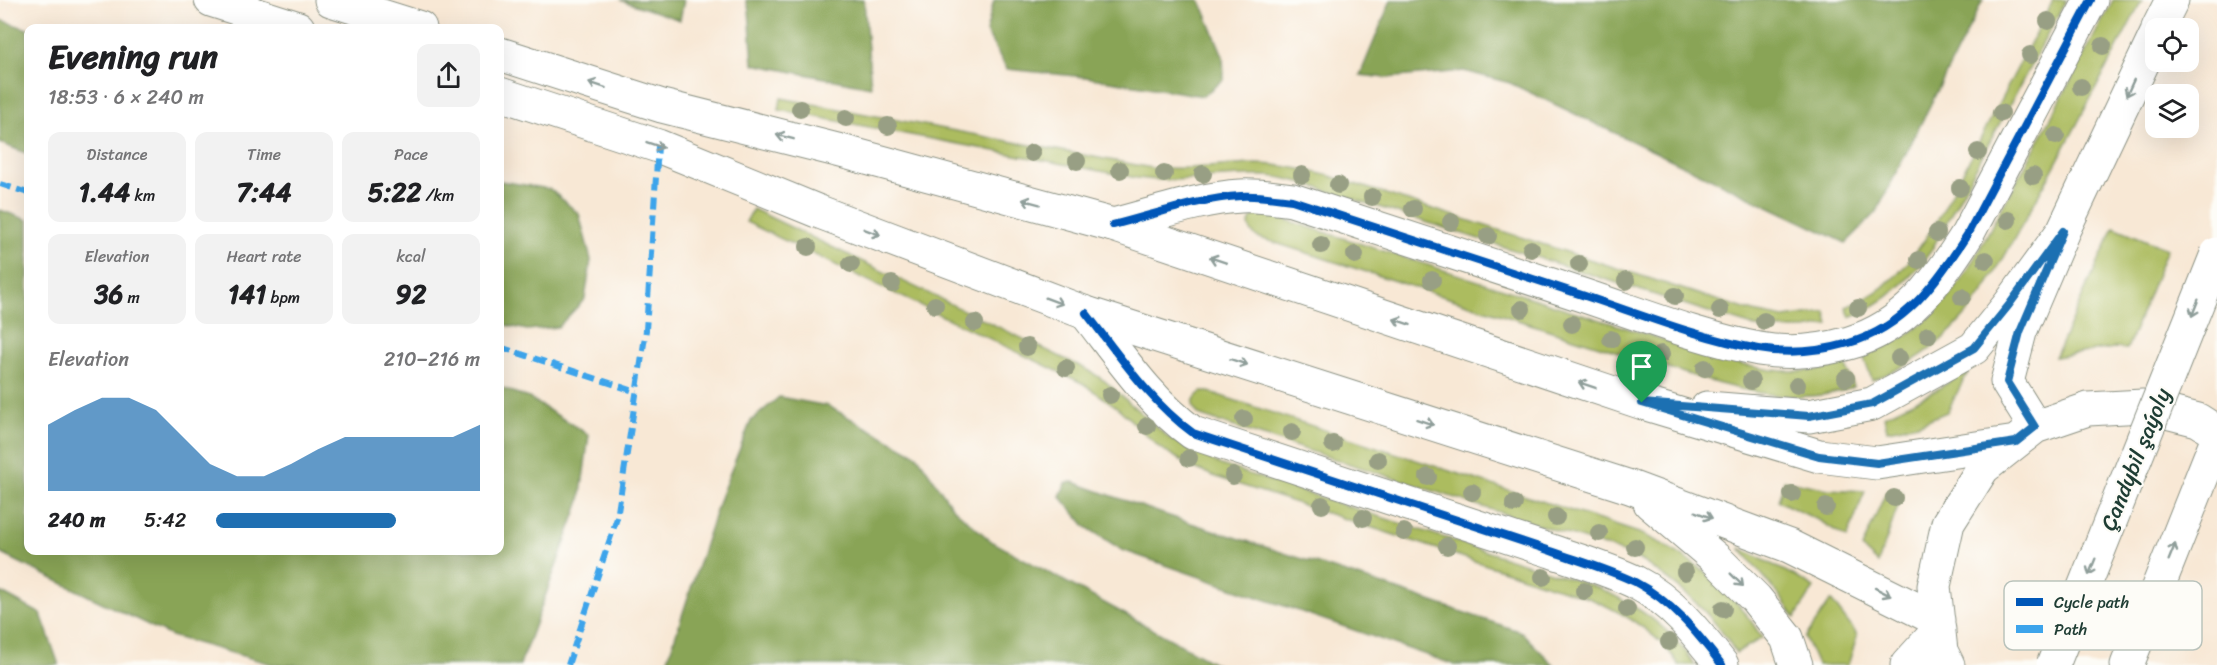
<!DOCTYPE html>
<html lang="en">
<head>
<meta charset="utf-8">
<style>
	body { margin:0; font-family:Sriracha,sans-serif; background:#f2f2f2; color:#202124; height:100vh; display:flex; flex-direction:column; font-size:22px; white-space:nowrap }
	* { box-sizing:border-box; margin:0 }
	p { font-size:20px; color:#757577 }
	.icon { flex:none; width:33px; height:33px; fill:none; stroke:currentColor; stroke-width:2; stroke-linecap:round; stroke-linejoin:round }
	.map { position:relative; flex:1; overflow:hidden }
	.sheet { position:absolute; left:24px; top:24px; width:480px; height:531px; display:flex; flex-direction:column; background:#fff; border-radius:12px; box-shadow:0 6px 24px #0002 }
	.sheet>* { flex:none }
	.tools { position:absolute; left:2145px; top:18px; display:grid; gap:12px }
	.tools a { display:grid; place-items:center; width:54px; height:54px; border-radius:12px; background:#fff; box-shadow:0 6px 24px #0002; font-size:30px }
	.pin { position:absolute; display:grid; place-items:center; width:51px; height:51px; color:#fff; margin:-62px -26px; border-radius:50% 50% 50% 0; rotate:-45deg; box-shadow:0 0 6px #0007 }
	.pin .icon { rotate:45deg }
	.round { display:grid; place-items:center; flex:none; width:63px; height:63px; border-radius:12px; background:#f2f2f2 }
	.summary { display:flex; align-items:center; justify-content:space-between; height:102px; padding:0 24px }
	h1 { font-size:33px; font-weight:700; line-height:45px }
	.figures { display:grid; grid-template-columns:repeat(3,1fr); gap:9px; height:102px; padding:6px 24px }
	.figures div { display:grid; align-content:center; border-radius:12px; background:#f2f2f2; text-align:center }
	.figures b { font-size:26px; font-weight:700 }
	.figures small { font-size:16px; font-weight:400 }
	.figures p { font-size:16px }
	.chart { height:168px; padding:12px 24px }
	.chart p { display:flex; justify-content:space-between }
	.chart svg { width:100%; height:108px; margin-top:6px; fill:#1f6fb2; opacity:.7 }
	ul { padding:0 24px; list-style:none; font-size:20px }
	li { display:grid; grid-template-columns:96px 72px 1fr; align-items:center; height:45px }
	li i { height:15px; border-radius:8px; background:#1f6fb2 }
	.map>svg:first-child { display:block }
	.green { fill:#acbc5f; stroke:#667c4a; stroke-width:1.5 }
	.forest { fill:#89a456; stroke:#547045; stroke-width:1.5 }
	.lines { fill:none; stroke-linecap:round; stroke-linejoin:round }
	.minor-casing { stroke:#8c9284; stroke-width:35 }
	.major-casing { stroke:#8c9284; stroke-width:35 }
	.minor { stroke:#fff; stroke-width:33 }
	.major { stroke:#fff; stroke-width:33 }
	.major-bridge-casing { stroke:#8c9284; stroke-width:35; stroke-linecap:butt }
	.major-bridge { stroke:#fff; stroke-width:33 }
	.quiet { stroke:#3da4eb; stroke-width:6; stroke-dasharray:12 6; stroke-linecap:butt }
	.cycleway-casing { stroke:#fdfcf7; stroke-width:11 }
	.cycleway { stroke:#0057b8; stroke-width:8 }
	.tree { fill:#989f84 }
	.oneway { stroke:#8f9e9a }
	.route-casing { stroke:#fff; stroke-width:12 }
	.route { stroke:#1f6fb2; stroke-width:8 }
	.labels { text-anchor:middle; stroke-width:4.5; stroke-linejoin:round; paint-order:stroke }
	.street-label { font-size:22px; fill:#1f3d34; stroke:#fdfcf7 }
	.key { fill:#fdfcf7; stroke:#bac3bc; stroke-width:1.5 }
	.key-label { font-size:16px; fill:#1f3d34 }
</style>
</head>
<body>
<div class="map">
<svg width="2217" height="665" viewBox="0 0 2217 665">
	<rect width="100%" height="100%" fill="#fdfcf7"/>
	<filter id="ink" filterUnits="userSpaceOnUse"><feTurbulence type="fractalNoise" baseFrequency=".0167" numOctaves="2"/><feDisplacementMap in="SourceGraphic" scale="12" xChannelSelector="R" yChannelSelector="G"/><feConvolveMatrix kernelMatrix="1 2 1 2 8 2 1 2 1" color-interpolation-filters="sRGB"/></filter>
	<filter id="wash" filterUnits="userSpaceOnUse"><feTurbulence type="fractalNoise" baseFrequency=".008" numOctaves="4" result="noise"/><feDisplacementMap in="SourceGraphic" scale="24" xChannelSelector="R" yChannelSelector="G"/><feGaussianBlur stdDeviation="1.35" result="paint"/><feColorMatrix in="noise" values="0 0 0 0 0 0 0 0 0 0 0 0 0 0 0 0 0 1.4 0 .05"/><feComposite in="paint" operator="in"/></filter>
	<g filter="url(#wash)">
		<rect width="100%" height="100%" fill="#f8e8d5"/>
		<path class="green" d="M2053,0H2066L1931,251C1909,281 1885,304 1850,317L1846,307C1892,291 1917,254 1941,214Z
			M2113,0H2142C2103,75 2064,151 2022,225C2004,256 1988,290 1964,317C1937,348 1910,366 1872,380L1863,356C1888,347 1910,335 1929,318C1960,291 1978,251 1997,216C2038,145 2075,72 2113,0Z
			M781,98L1152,168C1187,170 1221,165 1255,164C1281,164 1305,170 1330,176L1754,312L1784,318L1826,312L1829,325L1806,329H1762L1325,190C1306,184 1286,177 1267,176C1223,174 1181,184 1137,178L779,110Z
			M753,209L1088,370L1105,381L1169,438L1221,465L1599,588C1639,607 1671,627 1695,665H1679C1659,633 1624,613 1591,599L1216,477L1192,467L1160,448L1118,408L1082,383L746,222Z
			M1264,213L1743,365C1776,372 1813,376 1845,363L1854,387C1807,405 1755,394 1709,381L1257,237C1244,227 1248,214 1264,213Z
			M2114,227L2167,249L2127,349L2114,348L2055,357Z
			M1969,370L1947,412L1918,424L1887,430L1884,416L1931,393Z
			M1201,392H1209L1642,534C1692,557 1734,590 1762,638L1736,653C1711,610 1674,581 1632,555L1201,416C1191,409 1190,400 1201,392Z
			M1784,480L1828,489L1865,491L1847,538L1820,521L1778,501Z
			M1886,492H1903L1878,563L1862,548Z
			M1740,548L1793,575L1814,588L1795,618L1779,595Z
			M1831,600L1856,633L1857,637L1848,665H1817L1805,638Z"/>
		<path class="forest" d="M620,0H684L680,20Z
			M746,0H864L871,87L753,64L749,10Z
			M994,0H1200L1223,56L1224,79L1203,96L1085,77L1007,69L986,32Z
			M1391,0H1983L1876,213L1846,243L1510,83L1464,71L1386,78L1360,75Z
			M0,20L28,29V154L0,143Z
			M500,181L550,189L579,214L591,260L585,299L558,327L527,330L500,324Z
			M0,210L28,220V550H500V387L529,398L589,435L580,501L520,665H275L171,636L0,553Z
			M779,397L828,406L917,455L952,507L991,541L1218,665H666L721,495L751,421Z
			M1073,482L1163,514L1377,583L1521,632L1554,665H1455L1122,550L1086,527L1060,496L1066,483Z
			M0,592L41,614L59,665H0Z"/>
	</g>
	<g filter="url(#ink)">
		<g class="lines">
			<g class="minor-casing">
				<path id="minor" d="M1113,225C1153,215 1200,198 1241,196C1258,195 1275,198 1292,200C1390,232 1488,264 1585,296C1642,315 1700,338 1759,349C1788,354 1821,351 1849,343C1905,327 1937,282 1967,235L2091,0
					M1086,313C1119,355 1149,401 1193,433L1551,551C1579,561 1608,569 1635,582C1672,601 1697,633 1722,665"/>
			</g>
			<g class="major-casing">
				<path id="major" d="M211,0L298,28
					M331,0L420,28
					M2158,28L2172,0
					M500,54L662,106L841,151L1113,225L1643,403L1819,456L1877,463L2016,442
					M500,94L658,146L817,211L1086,313L1630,487L1789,546L1938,620
					M1707,408L1809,416L1872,404L1974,348L2009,305L2063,231
					M2035,427L2007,382L2020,332L2063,231L2156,35
					M1650,503L1715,558L1756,599L1787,638L1796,665
					M1907,665L1939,630
					M1948,665L1941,651L1934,586L1948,523L1983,468L2035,427L2088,409L2143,406L2198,420L2217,432
					M2127,665L2217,439"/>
			</g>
			<use href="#minor" class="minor"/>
			<use href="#major" class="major"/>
			<g class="major-bridge-casing">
				<path id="major-bridge" d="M2053,665L2217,254"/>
			</g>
			<use href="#major-bridge" class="major-bridge"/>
			<path class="quiet" d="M0,184L28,193
				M500,347L637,392
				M568,665L617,518L646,330L658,146"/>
			<g class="cycleway-casing">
				<path id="cycleway" d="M1113,225C1153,215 1200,198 1241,196C1258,195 1275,198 1292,200C1390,232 1488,264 1585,296C1642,315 1700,338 1759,349C1788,354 1821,351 1849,343C1905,327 1937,282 1967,235L2091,0
					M1086,313C1119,355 1149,401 1193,433L1551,551C1579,561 1608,569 1635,582C1672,601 1697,633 1722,665"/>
			</g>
			<use href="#cycleway" class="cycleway"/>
		</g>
		<g class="tree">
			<circle cx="2048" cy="21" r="9"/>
			<circle cx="2103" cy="46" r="9"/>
			<circle cx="2030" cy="55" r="9"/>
			<circle cx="2081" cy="87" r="9"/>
			<circle cx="800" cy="109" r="9"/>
			<circle cx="2001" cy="113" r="9"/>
			<circle cx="846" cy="118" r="9"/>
			<circle cx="888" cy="126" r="9"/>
			<circle cx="2056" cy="136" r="9"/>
			<circle cx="1978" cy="152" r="9"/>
			<circle cx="1032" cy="153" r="9"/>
			<circle cx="1077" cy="161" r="9"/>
			<circle cx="1120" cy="170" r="9"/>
			<circle cx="1164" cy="174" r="9"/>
			<circle cx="1203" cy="174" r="9"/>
			<circle cx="1302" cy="175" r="9"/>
			<circle cx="2033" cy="176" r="9"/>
			<circle cx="1338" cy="185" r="9"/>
			<circle cx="1960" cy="188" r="9"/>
			<circle cx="1372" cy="197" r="9"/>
			<circle cx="1413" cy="209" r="9"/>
			<circle cx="2008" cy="220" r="9"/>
			<circle cx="1451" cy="222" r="9"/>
			<circle cx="1937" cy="233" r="9"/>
			<circle cx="1488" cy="236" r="9"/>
			<circle cx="1321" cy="245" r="9"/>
			<circle cx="808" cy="247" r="9"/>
			<circle cx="1531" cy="249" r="9"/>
			<circle cx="1355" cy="255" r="9"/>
			<circle cx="1919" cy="260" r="9"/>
			<circle cx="1986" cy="260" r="9"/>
			<circle cx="851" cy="264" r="9"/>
			<circle cx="1579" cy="264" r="9"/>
			<circle cx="1432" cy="280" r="9"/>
			<circle cx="1626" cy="281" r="9"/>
			<circle cx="892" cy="284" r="9"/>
			<circle cx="1675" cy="296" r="9"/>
			<circle cx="1962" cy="297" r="9"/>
			<circle cx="935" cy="305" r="9"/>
			<circle cx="1858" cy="308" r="9"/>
			<circle cx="1522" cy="309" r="9"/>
			<circle cx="1720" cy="310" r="9"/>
			<circle cx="1764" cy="321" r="9"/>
			<circle cx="975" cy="323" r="9"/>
			<circle cx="1572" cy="324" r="9"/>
			<circle cx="1928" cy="335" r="9"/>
			<circle cx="1611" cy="339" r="9"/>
			<circle cx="1027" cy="347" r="9"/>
			<circle cx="1661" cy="354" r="9"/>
			<circle cx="1899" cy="358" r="9"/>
			<circle cx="1066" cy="368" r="9"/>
			<circle cx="1705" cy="368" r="9"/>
			<circle cx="1846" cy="378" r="9"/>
			<circle cx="1751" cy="381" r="9"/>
			<circle cx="1797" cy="385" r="9"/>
			<circle cx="1110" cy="395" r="9"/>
			<circle cx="1244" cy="419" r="9"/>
			<circle cx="1147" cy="426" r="9"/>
			<circle cx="1292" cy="432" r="9"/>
			<circle cx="1333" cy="444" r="9"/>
			<circle cx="1189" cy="458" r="9"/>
			<circle cx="1378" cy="460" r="9"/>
			<circle cx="1233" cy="476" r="9"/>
			<circle cx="1428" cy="477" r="9"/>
			<circle cx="1472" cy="492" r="9"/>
			<circle cx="1792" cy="494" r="9"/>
			<circle cx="1894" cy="498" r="9"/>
			<circle cx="1514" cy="504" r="9"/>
			<circle cx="1322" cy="505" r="9"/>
			<circle cx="1826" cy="507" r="9"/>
			<circle cx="1556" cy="517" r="9"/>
			<circle cx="1363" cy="518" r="9"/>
			<circle cx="1404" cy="532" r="9"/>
			<circle cx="1599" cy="533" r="9"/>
			<circle cx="1447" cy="546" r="9"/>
			<circle cx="1635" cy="547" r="9"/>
			<circle cx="1685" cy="572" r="9"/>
			<circle cx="1543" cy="577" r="9"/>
			<circle cx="1584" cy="591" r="9"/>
			<circle cx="1627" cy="609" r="9"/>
			<circle cx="1723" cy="609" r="9"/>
			<circle cx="1669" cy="642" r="9"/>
		</g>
		<defs><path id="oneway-shaft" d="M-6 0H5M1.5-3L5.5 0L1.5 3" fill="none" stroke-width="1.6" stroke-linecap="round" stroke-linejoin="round" transform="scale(1.5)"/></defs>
		<g class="oneway">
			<use href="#oneway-shaft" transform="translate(597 85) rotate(-162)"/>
			<use href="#oneway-shaft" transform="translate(2130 88) rotate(115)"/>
			<use href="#oneway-shaft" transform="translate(785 137) rotate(-166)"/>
			<use href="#oneway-shaft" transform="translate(655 145) rotate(19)"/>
			<use href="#oneway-shaft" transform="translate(1031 202) rotate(-165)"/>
			<use href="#oneway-shaft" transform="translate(872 232) rotate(21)"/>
			<use href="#oneway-shaft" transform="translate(1218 260) rotate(-161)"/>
			<use href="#oneway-shaft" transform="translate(1054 301) rotate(21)"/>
			<use href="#oneway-shaft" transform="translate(2195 308) rotate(112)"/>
			<use href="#oneway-shaft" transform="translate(1402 322) rotate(-161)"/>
			<use href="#oneway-shaft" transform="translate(1239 362) rotate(18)"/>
			<use href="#oneway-shaft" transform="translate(1587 385) rotate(-161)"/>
			<use href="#oneway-shaft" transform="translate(1425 422) rotate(18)"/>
			<use href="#oneway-shaft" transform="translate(1704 515) rotate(21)"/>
			<use href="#oneway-shaft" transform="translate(2172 552) rotate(-68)"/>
			<use href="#oneway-shaft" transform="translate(2092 567) rotate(112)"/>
			<use href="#oneway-shaft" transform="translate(1737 580) rotate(45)"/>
			<use href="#oneway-shaft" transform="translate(1883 592) rotate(27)"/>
		</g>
	</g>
	<g class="lines" filter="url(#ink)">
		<g class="route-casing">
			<path id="route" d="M2063,231L2020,332L2007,382L2035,427L2016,442L1877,463L1819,456L1642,403L1809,416L1872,404L1974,348L2009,305Z"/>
		</g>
		<use href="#route" class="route"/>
	</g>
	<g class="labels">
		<g class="street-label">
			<text transform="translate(2135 459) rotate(-68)" y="8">Çandybil şaýoly</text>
		</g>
	</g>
	<rect x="2004" y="581" width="198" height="69" rx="9" class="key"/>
	<rect x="2016" y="598" width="27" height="8" fill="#0057b8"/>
	<rect x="2016" y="625" width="27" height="8" fill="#3da4eb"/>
	<g class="key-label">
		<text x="2054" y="608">Cycle path</text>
		<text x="2054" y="635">Path</text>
	</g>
</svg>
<div class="tools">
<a><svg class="icon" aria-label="locate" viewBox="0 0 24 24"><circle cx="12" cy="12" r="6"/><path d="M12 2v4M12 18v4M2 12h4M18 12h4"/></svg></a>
<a><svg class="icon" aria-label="layers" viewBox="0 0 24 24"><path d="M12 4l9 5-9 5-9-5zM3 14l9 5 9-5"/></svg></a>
</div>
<div class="pin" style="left:1642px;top:403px;background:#1e9e55"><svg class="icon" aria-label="arrive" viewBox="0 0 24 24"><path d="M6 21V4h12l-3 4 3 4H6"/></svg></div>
<section class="sheet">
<div class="summary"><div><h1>Evening run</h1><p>18:53 · 6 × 240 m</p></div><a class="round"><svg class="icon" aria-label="share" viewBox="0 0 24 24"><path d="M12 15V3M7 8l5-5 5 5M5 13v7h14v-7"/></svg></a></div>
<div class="figures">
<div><p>Distance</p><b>1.44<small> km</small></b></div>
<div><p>Time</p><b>7:44</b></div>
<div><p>Pace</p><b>5:22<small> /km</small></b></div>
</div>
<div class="figures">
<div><p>Elevation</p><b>36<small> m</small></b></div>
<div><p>Heart rate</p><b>141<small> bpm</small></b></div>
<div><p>kcal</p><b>92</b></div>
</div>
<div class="chart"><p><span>Elevation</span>210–216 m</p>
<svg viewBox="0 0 160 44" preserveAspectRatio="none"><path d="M0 44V17L10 11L20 6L30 6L40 11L50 22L60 33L70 38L80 38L90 33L100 27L110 22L120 22L130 22L140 22L150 22L160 17V44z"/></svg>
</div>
<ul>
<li><b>240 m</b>5:42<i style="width:68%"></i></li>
</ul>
</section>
</div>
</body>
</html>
